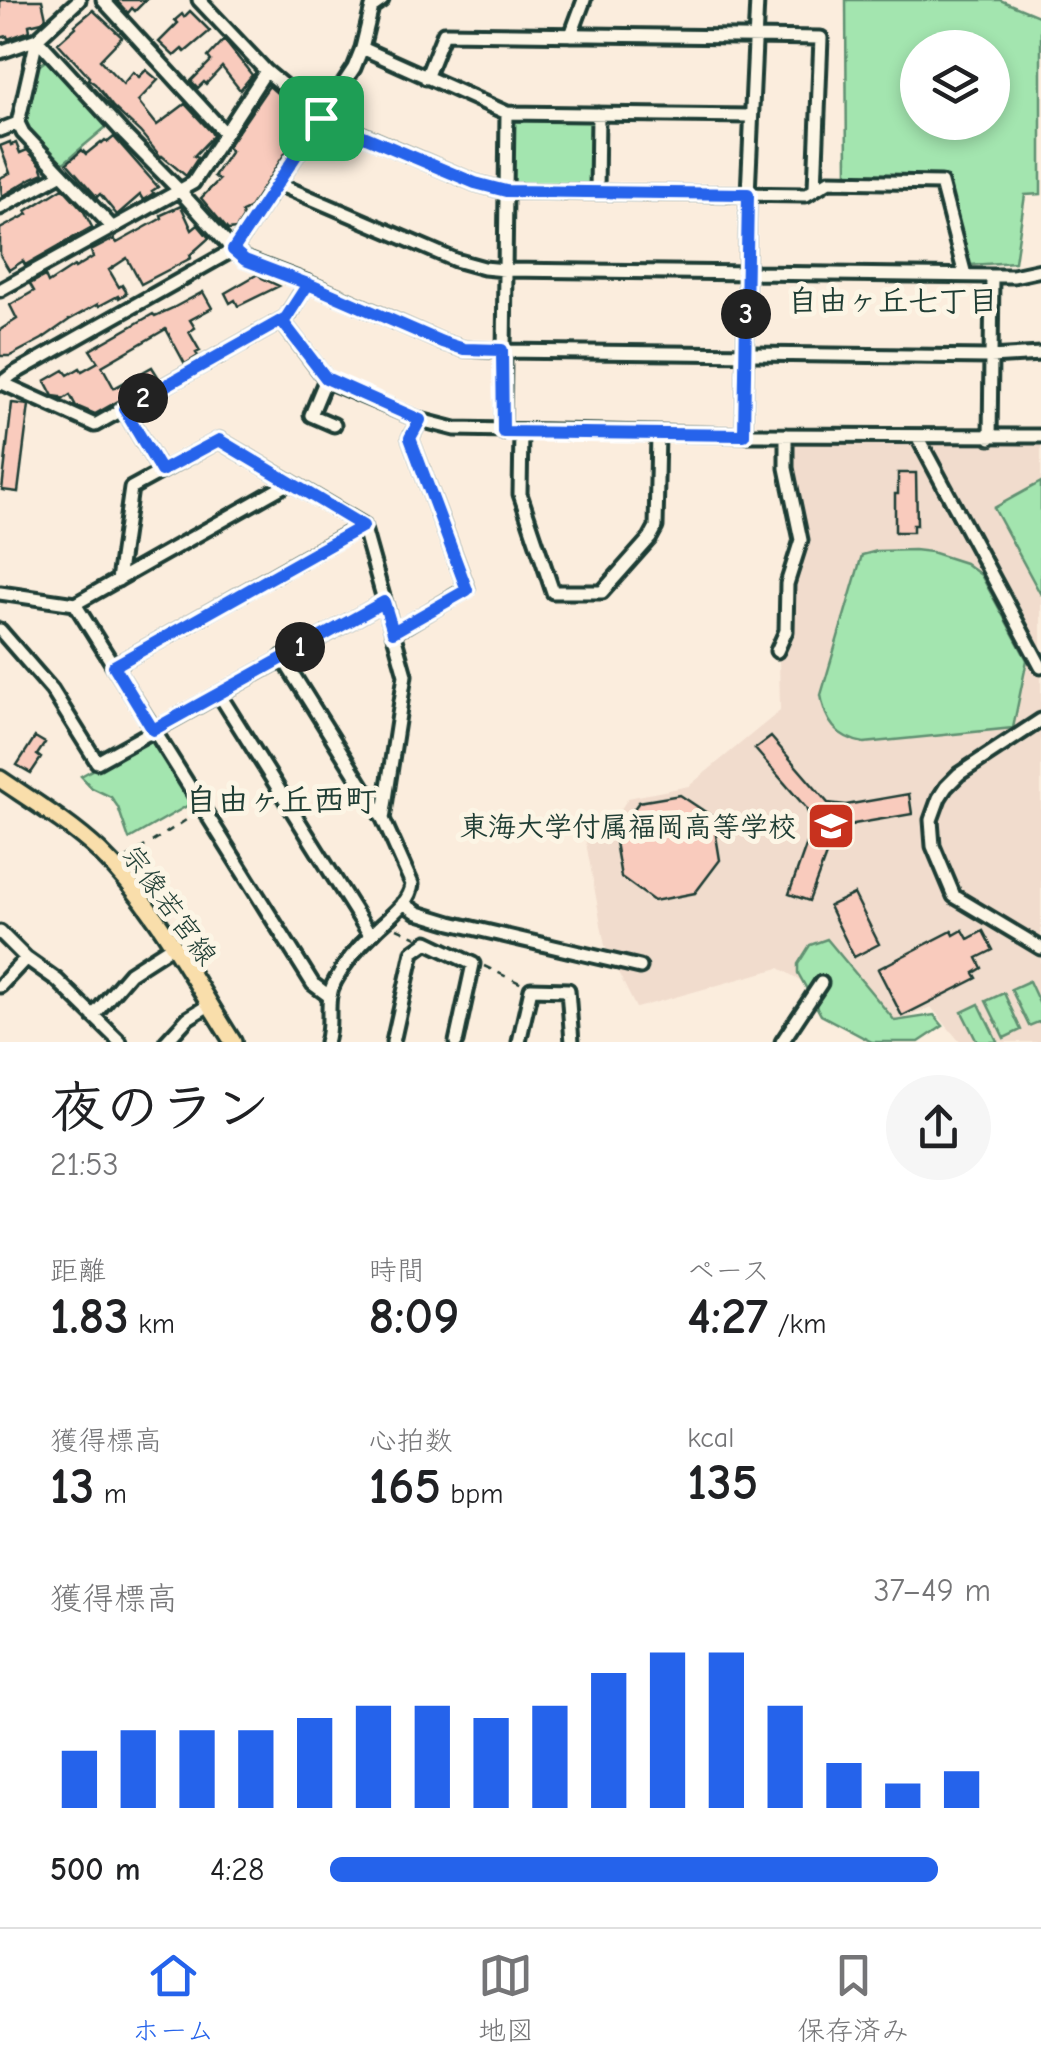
<!DOCTYPE html>
<html lang="ja">
<head>
<meta charset="utf-8">
<style>
	body { margin:0; font-family:"Comic Neue","Klee One",sans-serif; background:#f6f6f6; color:#202124; height:100vh; display:flex; flex-direction:column; font-size:38px; white-space:nowrap }
	* { box-sizing:border-box; margin:0 }
	p { font-size:32px; color:#757577 }
	.icon { flex:none; width:55px; height:55px; fill:none; stroke:currentColor; stroke-width:2; stroke-linecap:round; stroke-linejoin:round }
	.map { position:relative; height:1042px; overflow:hidden }
	.sheet { display:flex; flex-direction:column; background:#fff; flex:1 }
	.sheet>* { flex:none }
	.buttons { position:absolute; left:900px; top:30px; display:grid; gap:20px }
	.buttons a { display:grid; place-items:center; width:110px; height:110px; border-radius:50%; background:#fff; box-shadow:0 5px 15px #0003; font-size:50px }
	.pin { position:absolute; display:grid; place-items:center; width:85px; height:85px; color:#fff; margin:-42px; border-radius:20px; box-shadow:0 5px 15px #0006 }
	.km { position:absolute; width:50px; height:50px; margin:-25px; border-radius:50%; background:#222; color:#fff; font-size:28px; line-height:50px; text-align:center }
	.round { display:grid; place-items:center; flex:none; width:105px; height:105px; border-radius:52px; background:#f6f6f6 }
	.overview { display:flex; align-items:center; justify-content:space-between; height:170px; padding:0 50px }
	h1 { font-size:55px; font-weight:700; line-height:75px }
	.stats { display:grid; grid-template-columns:repeat(3,1fr); gap:15px; height:170px; padding:10px 50px }
	.stats div { display:grid; align-content:center }
	.stats b { font-size:50px; font-weight:700 }
	.stats small { font-size:28px; font-weight:400 }
	.stats p { font-size:28px }
	.chart { height:280px; padding:20px 50px }
	.chart p { display:flex; justify-content:space-between }
	.chart svg { width:100%; height:180px; margin-top:10px; stroke:#2563eb; stroke-width:6 }
	ul { padding:0 50px; list-style:none; font-size:32px }
	li { display:grid; grid-template-columns:160px 120px 1fr; align-items:center; height:75px }
	li i { height:25px; border-radius:12px; background:#2563eb }
	.menu { display:flex; justify-content:space-around; align-items:center; height:140px; border-top:2px solid #e0e0e0; background:#fff; font-size:28px; color:#757577 }
	.menu a { display:grid; justify-items:center; gap:5px }
	.menu .selected { color:#2563eb }
	.map>svg:first-child { display:block }
	.built { fill:#f1dccd }
	.green { fill:#a3e5af; stroke:#619172; stroke-width:2.5; fill-rule:evenodd }
	.building { fill:#f9cbbd; stroke:#1f3d34; stroke-width:2.5 }
	.lines { fill:none; stroke-linecap:round; stroke-linejoin:round }
	.minor-casing { stroke:#1f3d34; stroke-width:19 }
	.major-casing { stroke:#1f3d34; stroke-width:22 }
	.path { stroke:#1f3d34; stroke-width:2.5; stroke-dasharray:8 8; stroke-linecap:butt }
	.minor { stroke:#fcf5e5; stroke-width:11 }
	.major { stroke:#f9deab; stroke-width:15 }
	.route-casing { stroke:#fff; stroke-width:20 }
	.route { stroke:#2563eb; stroke-width:12 }
	.labels { text-anchor:middle; stroke-width:10; stroke-linejoin:round; paint-order:stroke }
	.poi-label { font-size:28px; font-weight:bold; fill:#1f3d34; stroke:#fcf5e5; text-anchor:end }
	.street-label { font-size:28px; fill:#1f3d34; stroke:#fcf5e5 }
	.neighbourhood-label { font-size:30px; font-weight:bold; fill:#1f3d34; stroke:#fcf5e5 }
	.quarter-label { font-size:32px; font-weight:bold; fill:#1f3d34; stroke:#fcf5e5 }
</style>
</head>
<body>
<div class="map">
<svg width="1041" height="1042" viewBox="0 0 1041 1042">
	<rect width="100%" height="100%" fill="#fbeddd"/>
	<filter id="ink" filterUnits="userSpaceOnUse"><feTurbulence type="fractalNoise" baseFrequency=".01" numOctaves="2"/><feDisplacementMap in="SourceGraphic" scale="20" xChannelSelector="R" yChannelSelector="G"/><feConvolveMatrix kernelMatrix="1 2 1 2 8 2 1 2 1" color-interpolation-filters="sRGB"/></filter>
	<g filter="url(#ink)">
		<path class="built" d="M792,441L1041,442V1042H960L931,1007L883,1028L779,968L636,1008L605,946L584,832L610,826L628,798L689,786L780,711L779,655L791,583L804,540L789,468V443Z"/>
		<path class="green" d="M846,0H1000L1041,17V194L1025,195L1015,262L970,265L938,181L847,179ZM918,48H992V122H918Z
			M47,60L106,127L60,166L23,123L37,67Z
			M515,118L592,119L595,123L594,184L590,187L513,186L512,121Z
			M1041,482V595L994,508Z
			M914,550L931,552L965,563L981,575L1027,660L1013,728L864,743C837,738 825,722 821,695L862,555L877,551Z
			M150,738L154,739L192,803L129,839L118,807L111,797L92,788L81,776Z
			M827,939L895,1021L934,1015L943,1026L919,1042H872L821,1015L798,973V964L810,945Z
			M1029,981L1041,1007V1021L1029,1026L1011,989Z
			M1004,993L1021,1030L1004,1038L986,1001Z
			M979,1004L997,1041L995,1042H977L962,1012Z"/>
		<path class="building" d="M0,0H42L46,18L42,22L29,25L30,31L8,39L7,36L0,38Z
			M116,0H146L135,11L132,8L128,13Z
			M93,10L122,37L100,60L123,84L133,72L139,77L146,70L158,80L138,101L157,125L185,104L211,132L213,136L194,156L198,158L186,176L162,156L161,157L140,132L113,107L95,84L88,79L89,77L58,43L76,27L75,25Z
			M190,11L210,31L185,52L182,49L174,56L159,42L178,23L175,20L182,14L184,17Z
			M224,40L252,75L240,90L222,67L206,84L204,82L198,88L191,81L211,61L208,57Z
			M269,86L285,100L284,102L308,118L249,209L242,212L243,218L236,229L228,230L201,198L219,180L214,176L231,151L227,148L228,146Z
			M114,137L158,187L152,191L154,193L143,200L140,195L117,215L100,194L97,197L67,163L82,150L86,154L101,142L102,143L105,140L108,142Z
			M10,142L11,145L16,143L20,153L27,150L41,165L44,173L32,178L2,196L0,178L10,173L0,146Z
			M63,188L83,210L92,227L25,265L23,261L9,270L0,255V229L28,214L26,211Z
			M181,206L192,230L198,225L209,238L190,255L191,258L141,284L127,258L109,270L119,287L122,285L127,293L119,298L118,296L99,306L98,304L69,320L42,339L10,356H0V330L17,319L10,305L34,291L30,284L45,276L48,283L74,266L75,268L93,257L91,251L114,239L117,243L162,218L161,215Z
			M258,274L262,278L279,286L238,306L235,300L230,303L225,293Z
			M203,292L212,308L190,320L195,328L189,332L200,351L196,353L198,356L185,364L166,329L102,366L114,388L152,367L159,378L95,414L76,406L70,395L62,400L60,397L53,396L45,381L64,370L68,375L80,368L82,371L98,362L90,350L153,314L155,316L173,308Z
			M12,403L29,405L18,492L2,490Z
			M898,473H916L917,525H913V532H895V494H898Z
			M35,737L45,743L37,755L41,758L31,773L17,765Z
			M771,737L828,803L846,805L909,794L912,814L854,824L841,830L832,839L809,901L789,894L813,826L806,808L755,749Z
			M680,795L713,817L720,860L695,893L654,901L621,877L614,836L639,802Z
			M854,894L879,944L854,957L829,906Z
			M963,930L968,939L983,931L993,950L977,958L982,968L974,973L977,978L902,1016L878,969L952,931L954,935Z"/>
		<g class="lines">
			<g class="minor-casing">
				<path id="minor" d="M103,0L225,133
					M199,0L266,71L321,117L475,183L506,191L806,195L829,181L941,183L965,275
					M571,35L584,0
					M37,39L125,135L179,190L233,250L245,259L308,283L442,342L464,349L502,351L990,357L1041,354
					M37,39L18,123L23,133L112,227
					M362,48L507,113L751,116
					M0,52L37,39L79,0
					M426,78L444,33L821,38L815,188
					M0,130L18,123
					M278,184L455,260L484,268L505,270L992,276H1013L1041,270
					M597,192L598,114
					M0,208L62,174
					M0,290L193,183L266,71
					M282,321L326,379L332,383L420,420L455,429L744,435L1041,436
					M326,379L311,415L334,425
					M0,382L95,425L286,318L308,283
					M0,384L13,374L233,250L354,68L362,48L372,7L382,0
					M124,409L161,471
					M503,432L507,113
					M521,432L520,494L553,592H602L650,538L656,527L658,434
					M744,435L748,194L757,0
					M917,436L1041,667
					M990,438L992,276
					M118,580L131,488L219,440L363,525L405,675L383,819
					M0,593L75,604L289,483
					M75,604L313,984L329,996
					M0,630L52,690L97,762L384,602
					M393,633L467,589L410,438L420,420
					M777,651L786,631L787,584L801,540L786,468V435
					M282,657L383,819L412,884C410,904 387,918 374,932C360,945 344,964 335,981C324,1000 333,1022 326,1042
					M114,666L363,525
					M219,694L370,935
					M1041,720L959,774L946,787L939,798L931,820L933,846L954,896L1041,948
					M403,903L418,913L451,923L640,967
					M0,932L26,958L57,980L120,1042
					M0,986L26,958
					M93,1016L130,973L172,946
					M166,1042L188,1018L209,1005
					M393,1042L413,952L427,942L473,964L456,1042
					M519,1042L531,989L568,990L572,1042
					M782,1042L821,983"/>
			</g>
			<g class="major-casing">
				<path id="major" d="M0,779C34,802 70,824 100,852C155,905 192,978 233,1042"/>
			</g>
			<path class="path" d="M125,859L194,815
				M397,928L417,937
				M484,966L522,984"/>
			<use href="#minor" class="minor"/>
			<use href="#major" class="major"/>
		</g>
	</g>
	<g class="lines" filter="url(#ink)">
		<g class="route-casing">
			<path id="route" d="M321,118L233,250L245,260L308,284L286,318L282,321L326,378L420,420L410,438L467,590L393,632L384,602L153,730L114,666L363,526L219,440L161,471L124,409L286,318L308,284L442,342L464,349L502,350L503,432L744,435L748,194L506,191L475,183L321,118"/>
		</g>
		<use href="#route" class="route"/>
	</g>
	<defs>
		<g id="school-square" transform="scale(2.5)"><rect x="-9" y="-9" width="18" height="18" rx="4" fill="#c8321e" stroke="#fcf5e5"/><path d="M0-5L7-2L0 1L-7-2ZM-4 1L0 2.5L4 1V4Q0 6-4 4Z" fill="#fff"/></g>
	</defs>
	<g fill-rule="evenodd">
		<use href="#school-square" x="831" y="826"/>
	</g>
	<g class="labels">
		<g class="poi-label">
			<text x="796" y="836">東海大学付属福岡高等学校</text>
		</g>
		<g class="street-label">
			<text transform="translate(170 905) rotate(54)" y="10">宗像若宮線</text>
		</g>
		<g class="neighbourhood-label">
			<text x="893" y="311">自由ヶ丘七丁目</text>
		</g>
		<g class="quarter-label">
			<text x="281" y="811">自由ヶ丘西町</text>
		</g>
	</g>
</svg>
<div class="buttons">
<a><svg class="icon" aria-label="layers" viewBox="0 0 24 24"><path d="M12 4l9 5-9 5-9-5zM3 14l9 5 9-5"/></svg></a>
</div>
<div class="pin" style="left:321px;top:118px;background:#1e9e55"><svg class="icon" aria-label="arrive" viewBox="0 0 24 24"><path d="M6 21V4h12l-3 4 3 4H6"/></svg></div>
<b class="km" style="left:300px;top:647px">1</b>
<b class="km" style="left:143px;top:398px">2</b>
<b class="km" style="left:746px;top:314px">3</b>
</div>
<section class="sheet">
<div class="overview"><div><h1>夜のラン</h1><p>21:53</p></div><a class="round"><svg class="icon" aria-label="share" viewBox="0 0 24 24"><path d="M12 15V3M7 8l5-5 5 5M5 13v7h14v-7"/></svg></a></div>
<div class="stats">
<div><p>距離</p><b>1.83<small> km</small></b></div>
<div><p>時間</p><b>8:09</b></div>
<div><p>ペース</p><b>4:27<small> /km</small></b></div>
</div>
<div class="stats">
<div><p>獲得標高</p><b>13<small> m</small></b></div>
<div><p>心拍数</p><b>165<small> bpm</small></b></div>
<div><p>kcal</p><b>135</b></div>
</div>
<div class="chart"><p><span>獲得標高</span>37–49 m</p>
<svg viewBox="0 0 160 44" preserveAspectRatio="none"><path d="M5 44V30M15 44V25M25 44V25M35 44V25M45 44V22M55 44V19M65 44V19M75 44V22M85 44V19M95 44V11M105 44V6M115 44V6M125 44V19M135 44V33M145 44V38M155 44V35"/></svg>
</div>
<ul>
<li><b>500 m</b>4:28<i style="width:92%"></i></li>
</ul>
</section>
<nav class="menu">
<a class="selected"><svg class="icon" aria-label="home" viewBox="0 0 24 24"><path d="M3 11l9-7 9 7M6 9v11h12V9"/></svg>ホーム</a>
<a><svg class="icon" aria-label="map" viewBox="0 0 24 24"><path d="M3 6l6-2 6 2 6-2v14l-6 2-6-2-6 2zM9 4v14M15 6v14"/></svg>地図</a>
<a><svg class="icon" aria-label="saved" viewBox="0 0 24 24"><path d="M7 4h10v16l-5-4-5 4z"/></svg>保存済み</a>
</nav>
</body>
</html>
